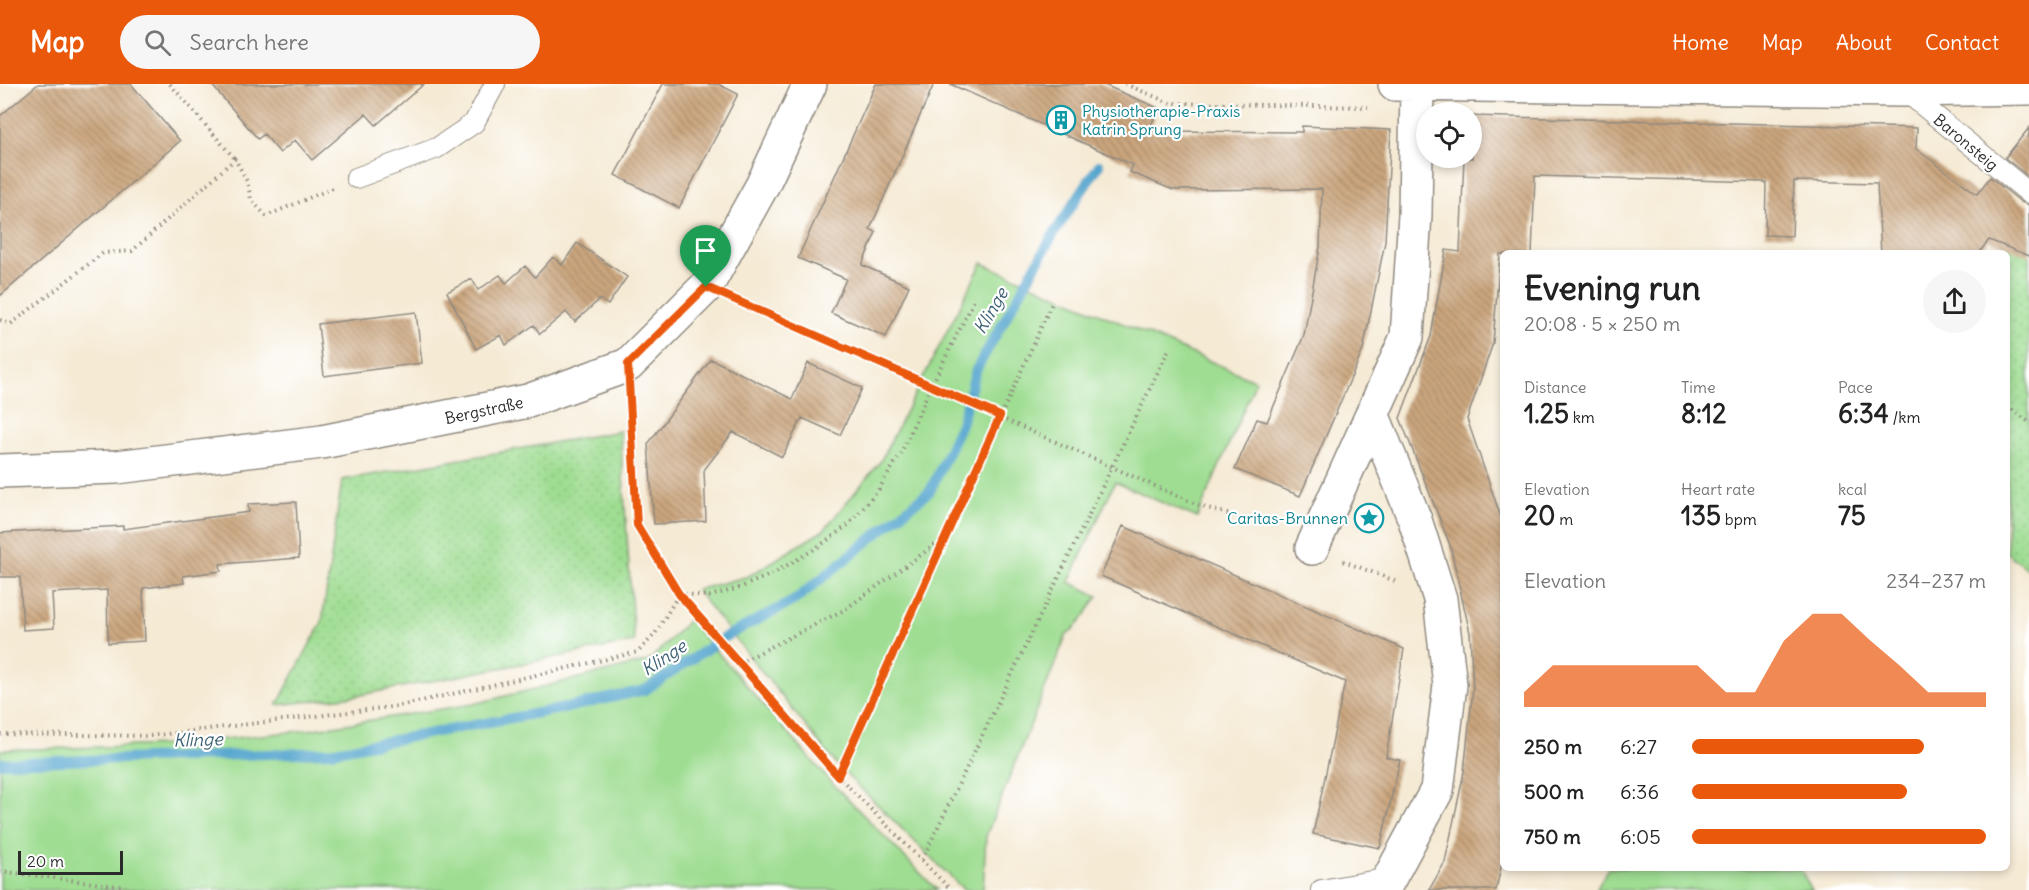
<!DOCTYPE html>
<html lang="en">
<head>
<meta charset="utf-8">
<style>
	body { margin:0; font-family:Delius,sans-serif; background:#f6f6f6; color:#222; height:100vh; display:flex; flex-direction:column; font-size:22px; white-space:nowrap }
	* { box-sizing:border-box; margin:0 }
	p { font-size:20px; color:#767676 }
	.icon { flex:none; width:33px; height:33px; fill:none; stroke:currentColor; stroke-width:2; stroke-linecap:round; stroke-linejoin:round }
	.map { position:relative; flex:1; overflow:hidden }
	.panel { position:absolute; left:1500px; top:166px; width:510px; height:621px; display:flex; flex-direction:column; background:#fff; border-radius:9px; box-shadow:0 3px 9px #0003 }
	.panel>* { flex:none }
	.tools { position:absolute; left:1416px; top:18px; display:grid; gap:12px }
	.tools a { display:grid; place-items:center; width:66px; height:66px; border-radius:50%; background:#fff; box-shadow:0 3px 9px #0003; font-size:30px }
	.scale { position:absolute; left:18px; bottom:15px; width:105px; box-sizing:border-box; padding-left:6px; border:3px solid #2b2b2b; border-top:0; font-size:16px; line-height:21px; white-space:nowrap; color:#2b2b2b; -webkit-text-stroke:4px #fff; paint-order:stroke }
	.pin { position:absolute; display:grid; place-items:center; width:51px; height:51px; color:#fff; margin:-62px -26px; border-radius:50% 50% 50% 0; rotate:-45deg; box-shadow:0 0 6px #0007 }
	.pin .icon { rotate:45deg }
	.round { display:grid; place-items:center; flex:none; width:63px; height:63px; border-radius:32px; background:#f6f6f6 }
	.overview { display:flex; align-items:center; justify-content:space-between; height:102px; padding:0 24px }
	h1 { font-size:33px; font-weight:700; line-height:45px }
	.stats { display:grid; grid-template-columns:repeat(3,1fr); gap:9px; height:102px; padding:6px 24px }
	.stats div { display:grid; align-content:center }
	.stats b { font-size:26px; font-weight:700 }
	.stats small { font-size:16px; font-weight:400 }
	.stats p { font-size:16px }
	.chart { height:168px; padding:12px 24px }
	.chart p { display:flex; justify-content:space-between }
	.chart svg { width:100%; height:108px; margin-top:6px; fill:#ea580c; opacity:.7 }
	ul { padding:0 24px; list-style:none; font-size:20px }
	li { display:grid; grid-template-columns:96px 72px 1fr; align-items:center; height:45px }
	li i { height:15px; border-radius:8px; background:#ea580c }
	header { display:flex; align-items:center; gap:36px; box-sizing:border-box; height:84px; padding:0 30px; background:#ea580c; color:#fff }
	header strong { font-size:28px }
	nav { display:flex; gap:33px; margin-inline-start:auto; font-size:21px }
	.search { width:420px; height:54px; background:#f6f6f6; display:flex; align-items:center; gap:15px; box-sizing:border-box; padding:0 21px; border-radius:33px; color:#767676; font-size:22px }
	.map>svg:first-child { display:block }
	.grass { fill:url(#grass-dots); stroke:#65845e; stroke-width:1.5 }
	.park { fill:#9fdd92; stroke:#65845e; stroke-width:1.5 }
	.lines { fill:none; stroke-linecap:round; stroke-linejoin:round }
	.stream { stroke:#52a4cd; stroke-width:10 }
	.building { fill:url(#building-back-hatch) }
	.service-casing { stroke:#908a80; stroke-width:22 }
	.minor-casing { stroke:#908a80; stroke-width:36 }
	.path { stroke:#908a80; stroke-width:4; stroke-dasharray:1.5 4.5; stroke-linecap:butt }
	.service { stroke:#fff; stroke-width:20 }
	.minor { stroke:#fff; stroke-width:33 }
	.route-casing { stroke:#fff; stroke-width:12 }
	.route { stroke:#ea580c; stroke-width:8 }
	.labels { text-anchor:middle; stroke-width:4.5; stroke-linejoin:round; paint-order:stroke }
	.culture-label { font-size:16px; fill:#0d838f; stroke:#fff; text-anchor:start }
	.street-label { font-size:16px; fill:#2b2b2b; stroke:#fff }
	.water-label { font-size:18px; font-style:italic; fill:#3d6174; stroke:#fff }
</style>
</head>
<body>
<header>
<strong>Map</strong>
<div class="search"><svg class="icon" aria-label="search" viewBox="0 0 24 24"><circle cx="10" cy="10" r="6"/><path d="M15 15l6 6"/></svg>Search here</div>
<nav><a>Home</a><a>Map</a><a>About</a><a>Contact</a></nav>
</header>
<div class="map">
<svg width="2029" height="806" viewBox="0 0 2029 806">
	<defs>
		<pattern id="grass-dots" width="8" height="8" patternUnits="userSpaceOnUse" patternTransform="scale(1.5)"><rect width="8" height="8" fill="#9fdd92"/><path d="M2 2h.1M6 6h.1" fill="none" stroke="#89be7e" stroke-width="1.8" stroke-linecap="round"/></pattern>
		<pattern id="building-back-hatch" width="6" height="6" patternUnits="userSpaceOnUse" patternTransform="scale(1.5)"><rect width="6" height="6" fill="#cba67e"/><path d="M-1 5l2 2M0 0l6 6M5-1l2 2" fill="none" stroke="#a58767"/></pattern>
	</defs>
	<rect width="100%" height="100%" fill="#fff"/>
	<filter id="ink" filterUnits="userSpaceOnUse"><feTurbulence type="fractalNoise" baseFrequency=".0167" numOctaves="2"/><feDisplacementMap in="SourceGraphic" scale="12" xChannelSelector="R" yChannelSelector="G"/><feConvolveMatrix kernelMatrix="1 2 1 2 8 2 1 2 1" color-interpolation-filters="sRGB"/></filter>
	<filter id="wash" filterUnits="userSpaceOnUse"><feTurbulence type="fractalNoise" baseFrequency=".008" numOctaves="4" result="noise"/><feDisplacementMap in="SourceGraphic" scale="24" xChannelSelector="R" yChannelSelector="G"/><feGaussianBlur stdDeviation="1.35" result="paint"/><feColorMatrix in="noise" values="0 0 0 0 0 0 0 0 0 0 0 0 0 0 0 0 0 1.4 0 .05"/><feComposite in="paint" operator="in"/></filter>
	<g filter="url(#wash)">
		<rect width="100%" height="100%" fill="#f5ead4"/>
		<path class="grass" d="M2029,131V487L2007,469V170H2002Z
			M620,347L634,558L355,612L277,621L322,538L342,396Z"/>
		<path class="park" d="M982,179L1256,297L1197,434L1115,398L1069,498L1098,512L1081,537L1066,552L986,752L983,806H964L838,682L696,506L749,492L824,446L880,378Z
			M689,536L829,696L937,806H0V666L169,661L308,646L473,620L649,577Z
			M1608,784L1800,785L1812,806H1596Z"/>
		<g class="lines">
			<path class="stream" d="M0,679L330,668L570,623L645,606L725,553L795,516L930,407L961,340L976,286L1053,151L1099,81"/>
		</g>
		<g id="blocks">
			<path class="building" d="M38,0H131L180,57L0,212V32Z
				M211,0H424L376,41L366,30L312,76L295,56L280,69L264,50L258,55Z
				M663,0H718L738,10L679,124L615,91Z
				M876,0H934L870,145L876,148L862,181L909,202L886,253L831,229L846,195L798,174Z
				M950,0H1102L1158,24L1149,47L1302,48V42L1391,46L1385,158L1363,266L1300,412L1235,385L1257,335L1267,338L1304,251L1320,163L1322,105L1173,106L1130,88L1133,81Z
				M1472,32L1917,44L1916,65L1977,110L1990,93L2021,118L2029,121V172L1989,156L1978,170H1881L1877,99L1794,97L1792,152L1765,151L1766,98L1535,92L1532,170H1500L1493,259L1467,335L1503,439V774L1496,806H1429L1445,778L1464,688L1473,605L1470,549L1450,461L1400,334L1431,252L1446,166L1460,168L1464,74H1472Z
				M2029,44V93L2005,74Z
				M577,159L627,193L608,221L600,215L575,238L566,228L540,250L534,241L506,261L501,251L476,265L447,208L472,195L478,206L500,191L506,199L525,182L535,193L553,173L562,181Z
				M416,228L422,279L324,292L318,240Z
				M711,275L792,315L808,279L862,304L840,351L802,334L782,373L733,348L704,386L706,437L654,440L648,360Z
				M296,418L299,474L220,480L221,487L183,492L184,499L143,504L145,557L108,559L107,506L52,509L54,544L23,546L20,493H0V449L123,442V445L249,428L248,420Z
				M1123,442L1404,565L1386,673L1400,676L1380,764L1313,750L1345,598L1101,492Z"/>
		</g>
	</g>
	<g filter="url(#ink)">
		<use href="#blocks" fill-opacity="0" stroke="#908a80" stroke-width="1.5"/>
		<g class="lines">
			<g class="service-casing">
				<path id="service" d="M1904,6L2029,109
					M356,94L437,64L474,39L495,0
					M1321,806L1389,794"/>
			</g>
			<g class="minor-casing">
				<path id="minor" d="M1395,0L1904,6L2029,4
					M1373,332L1415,436L1440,515L1450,601L1437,706L1383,806
					M0,387L117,383L322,358L528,317L628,281L706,203L762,102L810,0
					M1312,464L1407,253L1415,131L1417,1"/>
			</g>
			<path class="path" d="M170,0L235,75
				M1125,0L1170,19L1368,23
				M737,217L1198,421L1234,432
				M0,236L11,240L103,169L132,167L235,75L247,97L251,115L266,132L333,104
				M2007,322L2029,338
				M1343,477L1398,498
				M679,510L710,512L739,504L772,490L815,465L848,441L877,408L901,369L931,302L974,217
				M679,510L838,692L951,806
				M739,579L844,526L946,453
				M0,650L150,652L399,622L638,568L655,550L679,510L637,441L631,316
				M838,692L1052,219
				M922,776L1169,265
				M0,787L125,803"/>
			<use href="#service" class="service"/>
			<use href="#minor" class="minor"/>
		</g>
	</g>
	<g class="lines" filter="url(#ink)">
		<g class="route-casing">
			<path id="route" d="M706,203L1000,332L838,692L679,510L637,441L628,280Z"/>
		</g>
		<use href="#route" class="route"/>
	</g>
	<defs>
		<g id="building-ring" transform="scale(1.5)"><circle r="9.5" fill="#fff" stroke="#0f9aa8" stroke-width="1.5"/><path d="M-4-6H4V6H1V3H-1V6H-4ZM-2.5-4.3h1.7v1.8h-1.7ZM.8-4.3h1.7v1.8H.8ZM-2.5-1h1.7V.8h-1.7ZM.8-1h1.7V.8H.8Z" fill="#0f9aa8"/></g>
		<g id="sight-ring" transform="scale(1.5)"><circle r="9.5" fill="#fff" stroke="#0f9aa8" stroke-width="1.5"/><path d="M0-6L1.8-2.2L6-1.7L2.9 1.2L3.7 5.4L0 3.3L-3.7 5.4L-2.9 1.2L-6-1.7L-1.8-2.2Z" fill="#0f9aa8"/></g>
	</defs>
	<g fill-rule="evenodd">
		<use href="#building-ring" x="1061" y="36"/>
		<use href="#sight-ring" x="1369" y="434"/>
	</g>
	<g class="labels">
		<g class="culture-label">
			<text x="1082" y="33">Physiotherapie-Praxis<tspan x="1082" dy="18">Katrin Sprung</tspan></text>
			<text x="1348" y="440" text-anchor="end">Caritas-Brunnen</text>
		</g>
		<g class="street-label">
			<text transform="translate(1966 58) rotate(40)" y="6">Baronsteig</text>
			<text transform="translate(484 326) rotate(-12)" y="6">Bergstraße</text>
		</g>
		<g class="water-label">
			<text transform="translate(991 227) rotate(-60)" y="6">Klinge</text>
			<text transform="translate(664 574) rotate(-33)" y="6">Klinge</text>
			<text transform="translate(198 656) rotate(-2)" y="6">Klinge</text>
		</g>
	</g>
</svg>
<div class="tools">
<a><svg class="icon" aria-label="locate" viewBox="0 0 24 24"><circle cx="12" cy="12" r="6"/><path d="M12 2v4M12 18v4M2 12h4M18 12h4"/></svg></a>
</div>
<div class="scale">20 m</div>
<div class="pin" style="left:706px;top:203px;background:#1e9e55"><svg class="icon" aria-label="arrive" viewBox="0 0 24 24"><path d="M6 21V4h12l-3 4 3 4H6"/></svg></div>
<section class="panel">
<div class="overview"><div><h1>Evening run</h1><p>20:08 · 5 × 250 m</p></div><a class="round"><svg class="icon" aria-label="share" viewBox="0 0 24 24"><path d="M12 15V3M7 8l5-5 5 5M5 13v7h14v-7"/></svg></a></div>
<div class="stats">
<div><p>Distance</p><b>1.25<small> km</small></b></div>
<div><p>Time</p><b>8:12</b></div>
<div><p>Pace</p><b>6:34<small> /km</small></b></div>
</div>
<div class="stats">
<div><p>Elevation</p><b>20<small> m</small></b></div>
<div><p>Heart rate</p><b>135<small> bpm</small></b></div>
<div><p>kcal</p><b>75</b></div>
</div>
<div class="chart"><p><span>Elevation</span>234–237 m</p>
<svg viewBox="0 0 160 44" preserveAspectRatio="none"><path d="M0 44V38L10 27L20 27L30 27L40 27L50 27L60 27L70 38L80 38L90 17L100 6L110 6L120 17L130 27L140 38L150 38L160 38V44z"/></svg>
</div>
<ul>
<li><b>250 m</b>6:27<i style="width:79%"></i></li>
<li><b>500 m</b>6:36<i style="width:73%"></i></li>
<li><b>750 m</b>6:05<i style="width:100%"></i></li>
</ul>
</section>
</div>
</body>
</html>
